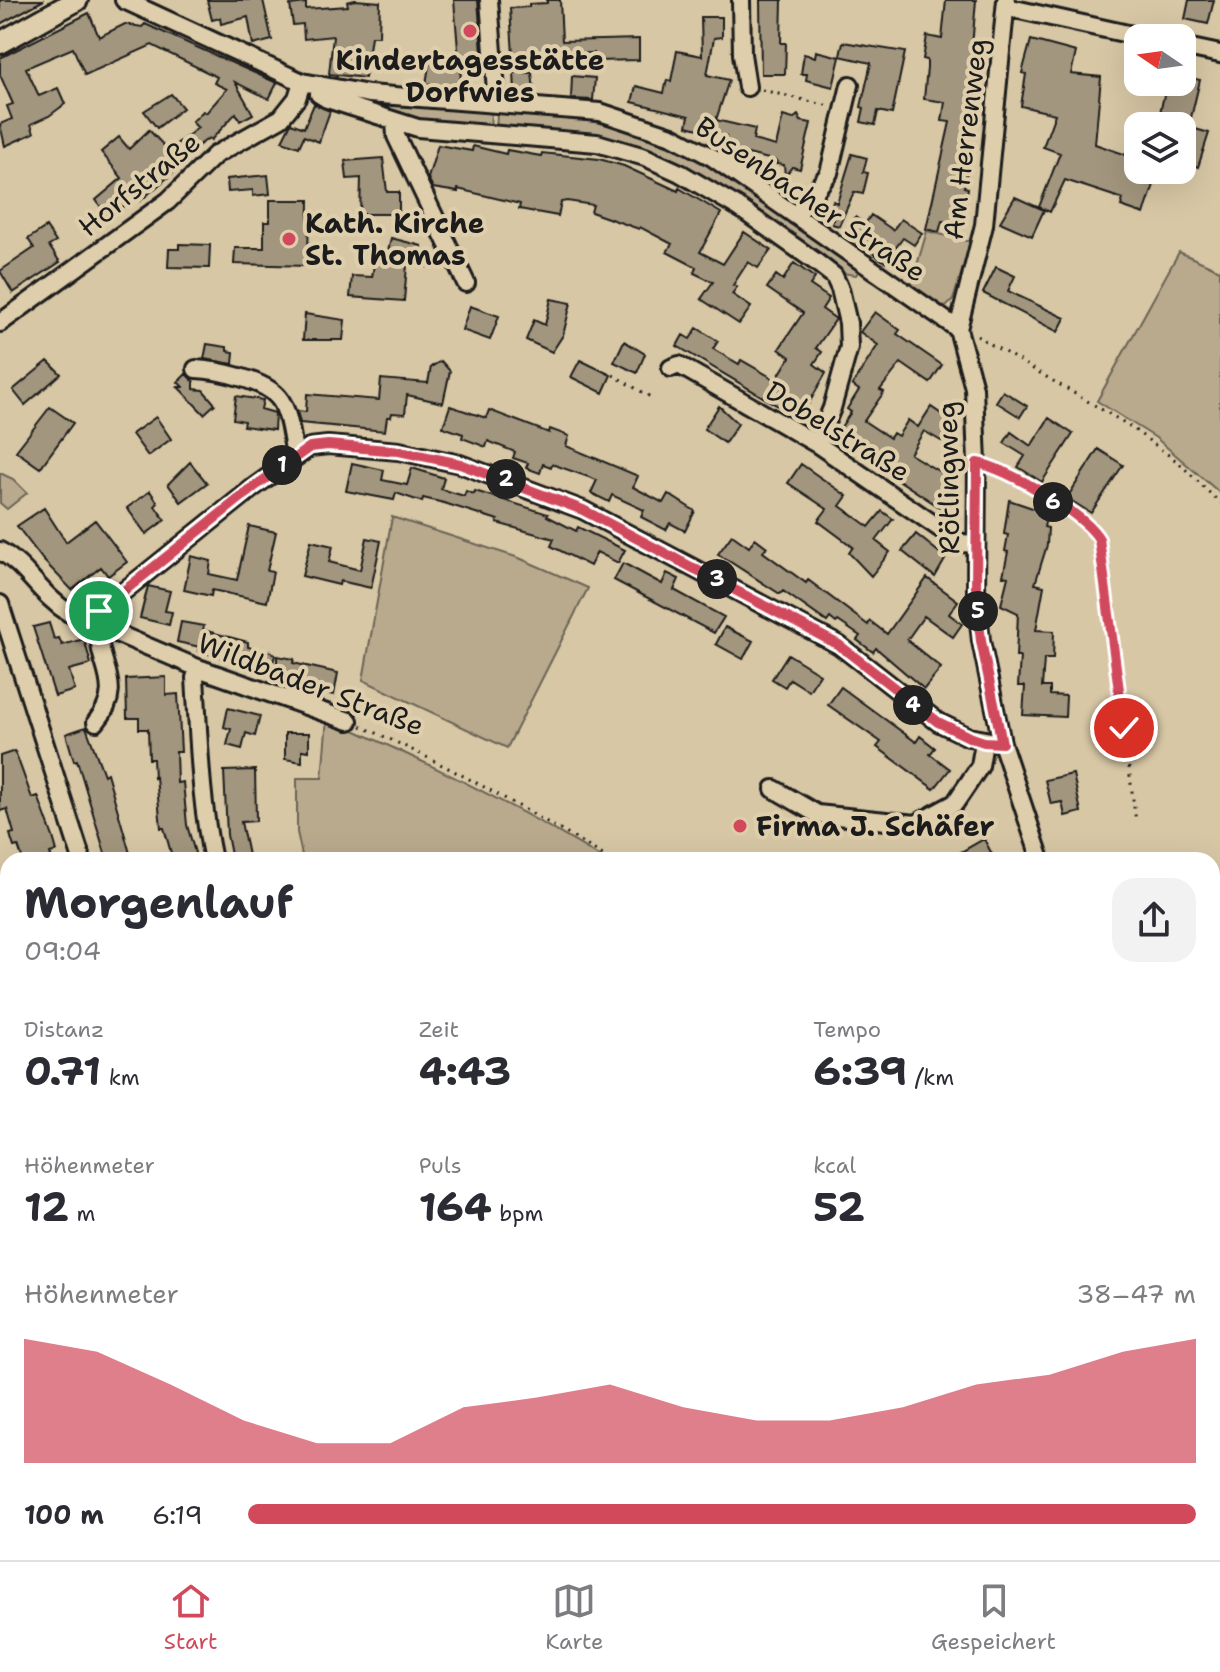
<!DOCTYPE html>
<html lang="de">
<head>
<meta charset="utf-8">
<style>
	body { margin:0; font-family:"Shantell Sans",sans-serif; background:#f2f2f3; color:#2b2b33; height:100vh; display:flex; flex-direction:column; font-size:30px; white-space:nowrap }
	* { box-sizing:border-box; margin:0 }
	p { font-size:26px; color:#7c7c81 }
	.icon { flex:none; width:44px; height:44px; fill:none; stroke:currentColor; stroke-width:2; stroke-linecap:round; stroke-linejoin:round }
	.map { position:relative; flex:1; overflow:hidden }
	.details { position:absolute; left:0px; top:852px; width:1220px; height:708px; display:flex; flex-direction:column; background:#fff; border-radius:24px 24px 0 0; box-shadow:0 8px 32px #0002 }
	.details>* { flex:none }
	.needle { width:52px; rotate:283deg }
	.controls { position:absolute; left:1124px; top:24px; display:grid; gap:16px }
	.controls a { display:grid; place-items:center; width:72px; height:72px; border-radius:16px; background:#fff; box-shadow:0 8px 32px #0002; font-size:40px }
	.pin { position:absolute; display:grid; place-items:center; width:68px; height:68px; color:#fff; margin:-34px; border:4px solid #fff; border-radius:50%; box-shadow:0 2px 8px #0007 }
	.km { position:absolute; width:40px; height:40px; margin:-20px; border-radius:50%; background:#222; color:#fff; font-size:22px; line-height:40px; text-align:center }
	.round { display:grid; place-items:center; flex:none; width:84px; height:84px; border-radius:24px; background:#f2f2f3 }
	.headline { display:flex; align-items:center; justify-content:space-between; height:136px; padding:0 24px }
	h1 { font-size:44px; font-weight:700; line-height:60px }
	.figures { display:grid; grid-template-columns:repeat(3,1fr); gap:12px; height:136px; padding:8px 24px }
	.figures div { display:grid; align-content:center }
	.figures b { font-size:40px; font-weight:700 }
	.figures small { font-size:22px; font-weight:400 }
	.figures p { font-size:22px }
	.chart { height:224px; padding:16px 24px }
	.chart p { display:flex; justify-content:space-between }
	.chart svg { width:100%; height:144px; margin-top:8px; fill:#d1495b; opacity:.7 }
	ul { padding:0 24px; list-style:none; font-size:26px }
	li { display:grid; grid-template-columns:128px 96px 1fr; align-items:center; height:60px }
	li i { height:20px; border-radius:10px; background:#d1495b }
	.tabs { display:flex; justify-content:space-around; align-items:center; height:112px; border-top:2px solid #e1e1e2; background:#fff; font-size:22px; color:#7c7c81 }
	.tabs a { display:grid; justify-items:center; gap:4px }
	.tabs .selected { color:#d1495b }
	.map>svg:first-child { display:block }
	.green { fill:#b9aa8e; stroke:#6a6355; stroke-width:2 }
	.building { fill:#a3967e; stroke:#1c1c1c; stroke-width:2 }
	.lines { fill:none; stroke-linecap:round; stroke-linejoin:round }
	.minor-casing { stroke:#1c1c1c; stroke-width:22 }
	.major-casing { stroke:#1c1c1c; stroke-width:26 }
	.path { stroke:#1c1c1c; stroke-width:3; stroke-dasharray:2 6; stroke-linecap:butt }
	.minor { stroke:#dfceab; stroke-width:16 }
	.major { stroke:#dfceab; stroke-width:20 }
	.route-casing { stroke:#fff; stroke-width:16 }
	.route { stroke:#d1495b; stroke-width:10 }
	.poi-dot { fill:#d1495b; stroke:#dfceab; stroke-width:3 }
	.labels { text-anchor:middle; stroke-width:8; stroke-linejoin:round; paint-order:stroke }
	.poi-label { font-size:28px; font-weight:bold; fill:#1c1c1c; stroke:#dfceab; text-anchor:start }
	.street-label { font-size:28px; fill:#1c1c1c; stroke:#dfceab }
</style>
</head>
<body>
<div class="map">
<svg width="1220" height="1560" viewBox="0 0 1220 1560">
	<rect width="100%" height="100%" fill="#d7c7a5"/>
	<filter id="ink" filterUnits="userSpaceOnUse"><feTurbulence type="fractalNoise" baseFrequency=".0125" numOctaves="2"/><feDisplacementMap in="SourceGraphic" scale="16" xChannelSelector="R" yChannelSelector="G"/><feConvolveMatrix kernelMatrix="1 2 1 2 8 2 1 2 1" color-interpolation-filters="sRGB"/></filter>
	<g filter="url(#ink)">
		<path class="green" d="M341,97L413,107L491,112L490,129L418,123Z
			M497,113C531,116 567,116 600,123C693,141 784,216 860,269L856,275L834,272L680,168L496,130Z
			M927,231L971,242L953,300L947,306L940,305L911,286Z
			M1179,252L1220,270V493L1156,438L1097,401Z
			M0,473L13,479L27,493L7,509L0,503Z
			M392,517L519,558L588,588L507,748L363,680Z
			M327,718C423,760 516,805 605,860H303L297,832V778H322Z
			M8,1513V1552H154L161,1560H0V1517Z
			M525,1552H846L851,1560H545Z"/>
		<path class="building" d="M0,0H44L0,24Z
			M207,0H263L272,40L253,45L248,17L221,24L220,18L212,20Z
			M355,0L380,2L379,36H371L365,78L329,74L333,36L304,39L303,24L293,25L290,5L306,3V9L348,6L347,2Z
			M454,0H478L483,65L461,67L460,88L426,84L430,59L459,62Z
			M547,0H560L562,41L639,39V60L594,61V53L513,55L510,8L529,7V4L547,3Z
			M760,0H782L781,43H786L785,74H761Z
			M946,0H976L971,59L976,60L968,100L973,101L967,142H970V155L964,187L968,188L962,224L942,221L939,232L926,229L950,122L942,121L945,102L924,99L927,68V60L923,59L927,36L942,39Z
			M1189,0H1214L1208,24L1185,19Z
			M89,13L99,37L125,24L142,27L145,24L277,83L269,99L235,82L253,114L240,121L236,113L211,140L209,138L177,161L181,166L140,201L137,197L108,217L96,200L122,178L101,152L119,137L129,149L149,130L168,150L198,128L192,122L203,111L206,113L227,89L214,83L217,77L152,45L85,75L73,48L26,68L39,96L58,88L65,104L49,116L31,124L34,133L5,146L0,124L12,119L7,106L13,104L0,75V58Z
			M701,17H722V37L714,38L707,75L729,80L716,120L755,129L753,140L776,146L783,116L793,119L798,115L801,121L811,123L800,169L792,167L785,176L784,165L776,164L777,161L723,148L726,136L687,126L689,116L632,102L636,86L664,93L667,80L671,81L677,51L702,56Z
			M1031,40L1076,52L1071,74L1101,77L1095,144L1138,159V170H1159L1144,214L1121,206L1123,199L1065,180L1050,212L1039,207L1060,153L1043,147L1055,114L1021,106L1026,74L1022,73Z
			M843,42L905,52L892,114L878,111L875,125L861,122L864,108L861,107L871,63L840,56Z
			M816,51L840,57L833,87L806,80L807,74H801L804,54L815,57Z
			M514,72L532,73L534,90L515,91Z
			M572,76L595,78L593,100L571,99Z
			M1182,76L1200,80L1189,126H1185L1209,133L1198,167L1182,161V126H1157L1167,82H1182Z
			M171,94L183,108L157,128L144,111Z
			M314,104L330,111L319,142L304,136L299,147L282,141L291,123L304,128Z
			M438,145L472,151L473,146L506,154L507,150L541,156L542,153L599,159L624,166L678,191L679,188L721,213L700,252L723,264L744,232L771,250L758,268L748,262L733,285L737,287L732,294L751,307L739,324L701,299L713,282L694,273L696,267L667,252L672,244L640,227L639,229L591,212L593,205L567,201L561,202L558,216L519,209L520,204L458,189V192L433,188L428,178Z
			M852,154L867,158L863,172L868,173L863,194L854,192L839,226L832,224L834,216L828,213L833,201L837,203Z
			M383,158L387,192H399V214H360L361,178L347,179L345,161Z
			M268,175L270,194L253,196V190L228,192L227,179Z
			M1015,197L1044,210L1032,236L1000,222Z
			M270,200H309L308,266L234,264L235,248H264V222H270Z
			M871,215L893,230L901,219L922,233L914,245L903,238L885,262L844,233L855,217L865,224Z
			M46,227L56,242L49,246L60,262L13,293L0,271L34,248L28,239Z
			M391,238L422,246L421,252L429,254L427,267L407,265L404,301L350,297L352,276L372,277L375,260L386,261Z
			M179,244L210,245L209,268L168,267L169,249H179Z
			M794,263L815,278L810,285L829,298L822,309L836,319L816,348L822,352L814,364L826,373L800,419L677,346L683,335L690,339L697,328L718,341L713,349L739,364L741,360L776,380L790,357L779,349L803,313L767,288L776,275L783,280Z
			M996,267L1015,276L1008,291L1065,318L1058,332L983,293Z
			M551,299L571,303L563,335L552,352L526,340L534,320L545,325Z
			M470,306L499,316L490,340L462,330Z
			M875,312L900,330L897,334L942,365L930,383L901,363L880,390L884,392L864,421L890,438L893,433L898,436L908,420L918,427L931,407L953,422L941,441L924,431L910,454L950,478L943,489L953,496L944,510L882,469L884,467L875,461L879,456L839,430L851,412L847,409L859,390L852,385L878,345L860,332Z
			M305,314L345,320L343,340H303Z
			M624,341L645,354L637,373L614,362Z
			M207,344L227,347V351L234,352L233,364L204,359Z
			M580,360L611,375L603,393L571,377Z
			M48,361L61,374L25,405L13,390Z
			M441,361L450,371L443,403L407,395L405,414L392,413L391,417H387L385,431L300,423L297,411L306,412L307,394L379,400L381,379L428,383L431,367Z
			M186,374L194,382V389L203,390L215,404L204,414L178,387H183L178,382Z
			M1003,391L1027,406L1020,417L996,402Z
			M236,396L263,400L261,409L275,413L274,430L243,426L244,421L233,419Z
			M450,406L486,418L489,410L549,433L550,429L569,436L566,446L638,476L633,487L663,503L668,494L695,511L685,531L670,523L666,530L641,517L644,510L612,495L609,502L591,493L597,480L552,464L551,467L543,464L540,473L526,468L528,463L513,458L515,452L488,441L486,447L462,438L463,434L443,427Z
			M719,406L738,424L725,443L704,429Z
			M50,407L73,423L40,468L16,451Z
			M156,417L171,439L148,456L132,434Z
			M1049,418L1073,434L1042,482L1018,467L1025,456L1004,443L1011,432L1031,446Z
			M1098,449L1123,465L1091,513L1067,498Z
			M190,462L207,483L181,502L168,484Z
			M352,463L384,470L382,480L407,485L412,468L444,478L441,489L464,496L466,491L474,494L475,491L548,514L547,516L576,531L578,527L625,550L618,563L597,552L590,566L551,546L554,539L497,523L498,520L444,503L423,498L422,502L396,493L394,500L346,491Z
			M801,464L847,496L840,506L869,527L882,511L893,519L876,541L890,552L871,576L849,553L853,547L818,521L827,509L788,483Z
			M150,491L158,503L155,506L165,520L146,534L127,508Z
			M1009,500L1047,513L1044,527L1048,528L1047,545L1035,584L1044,586L1036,630L1054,631L1053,659H1044L1042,687H1050V695L1066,696L1065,717L1023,715L1025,686H1018L1020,657H1016L1018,613L1001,605L1008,577L1003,576L1008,552L1005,551L1008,535L1004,534Z
			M44,508L66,542L95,520L127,562L108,576L101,567L72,590L43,560L17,526Z
			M249,526L276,532L267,571L273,572L267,602L212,590L211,596L184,590L191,556L211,561L209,574L237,580Z
			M916,534L946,558L935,577L902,551Z
			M732,535L749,547L755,538L767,547L763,552L806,583L808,580L868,625L870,621L887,634L927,578L958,601L949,614L962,624L953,637L924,616L907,640L941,668L924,689L876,648L873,652L857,640L860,636L838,621L836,623L830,618L827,622L783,591L780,594L718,554Z
			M367,538L381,541L371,588L340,581L339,585L302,576L311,541L333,546L329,562L360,570Z
			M623,563L662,584L667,573L679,579L674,590L724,617L714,633L614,580Z
			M148,586L170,591L165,611L172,612L169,625L140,618Z
			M181,622L204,626L203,630L248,642V647L271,652L275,655L270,674L243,668L244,664L199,651L200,647L177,642Z
			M49,623L54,639L59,638L62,645L84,639L91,664L69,670L75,690L55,696L33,627Z
			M725,627L753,641L743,659L716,644Z
			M788,654L820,674L809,691L790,679L785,687L772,679Z
			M277,656L294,659L293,663L338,673L334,695L288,685L289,681L277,678Z
			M166,677V695L178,694L181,752H176L177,783L183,782L187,825L197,860H173L164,828H161L156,777L154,778L153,759H149L148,729H139V718H127L126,679Z
			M841,687L916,742L920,736L935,748L930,754L950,769L934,789L877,747L881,742L828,705Z
			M228,708L260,716L255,736L246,733L242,749L227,745L231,729L224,727Z
			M86,727L104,775L107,773L131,857L123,860H107L77,760L74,761L66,734Z
			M285,733H309V751L302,750V762L285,759Z
			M15,751L32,798L38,796L53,837L57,851L50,853L52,860H23L18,846L14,847L12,841L10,834L14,833L7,809L0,811V756Z
			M255,770L256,821L241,822L249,860H232L227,835L224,771Z
			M1073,774L1081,812L1065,816L1062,802L1051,804L1045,780Z
			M984,839L993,856L986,860H947Z"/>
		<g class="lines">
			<g class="minor-casing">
				<path id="minor" d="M124,0L302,82L369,94L600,112L672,136L712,157L958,329
					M489,0L497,104
					M741,0L742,54L747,87
					M1006,0L984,225L958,329L974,388L977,463L976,593L981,641L1002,743L1041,860
					M1006,7L1146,38
					M1182,46L1220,54
					M320,85L319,94L327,99L418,128L597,143L645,157L680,173L738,207L816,262L834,276L840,289L848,323L849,347L832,408L817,444
					M395,122L396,136L466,283
					M796,216L829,173L850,85
					M0,323L168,201L215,155L281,118L297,98L302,82
					M671,368L679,365L817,444L961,543L975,544
					M196,369C217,370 264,380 278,397C289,409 292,440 295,456
					M0,551C27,566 40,595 69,613L198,668L349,721
					M0,604L82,860
					M91,622L99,611L254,487L310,447L328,445L399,451L460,464L583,510L839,645L938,722L969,737L1002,743
					M198,668L195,678C199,739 200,800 213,860
					M96,722C129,684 91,659 102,628
					M774,789L817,814L916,824L955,803L980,766L984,742
					M0,1053L8,1068
					M0,1307L8,1324
					M0,1368L8,1359
					M271,1552L273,1560
					M431,1552L436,1560"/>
			</g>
			<g class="major-casing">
				<path id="major" d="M0,43L77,0"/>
			</g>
			<path class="path" d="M762,90L829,106
				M977,336L1128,425L1178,462L1220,503
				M613,375L654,399
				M993,465L1086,523L1099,539L1136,822
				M361,726C448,765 530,811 611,860
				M0,1514L8,1509
				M159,1552L165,1560
				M518,1552L529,1560
				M742,1552L747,1560
				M1208,1552L1211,1560
				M565,1560L578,1552
				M915,1560L925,1552"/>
			<use href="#minor" class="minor"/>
			<use href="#major" class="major"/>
		</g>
	</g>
	<g class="lines" filter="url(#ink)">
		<g class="route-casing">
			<path id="route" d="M99,611L254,487L310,447L328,445L399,451L460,464L583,510L839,645L938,722L969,737L984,742L1002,743L981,641L976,593L977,463C1005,467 1085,514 1099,539L1124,728"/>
		</g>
		<use href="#route" class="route"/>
	</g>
	<g class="poi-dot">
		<circle cx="470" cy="31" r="8"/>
		<circle cx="289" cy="239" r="8"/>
		<circle cx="740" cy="826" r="8"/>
	</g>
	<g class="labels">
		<g class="poi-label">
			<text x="470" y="70" text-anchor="middle">Kindertagesstätte<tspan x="470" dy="32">Dorfwies</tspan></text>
			<text x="305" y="233">Kath. Kirche<tspan x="305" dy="32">St. Thomas</tspan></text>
			<text x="756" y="836">Firma J. Schäfer</text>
		</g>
		<g class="street-label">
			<text transform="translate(965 139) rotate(-83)" y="10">Am Herrenweg</text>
			<text transform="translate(139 184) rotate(-39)" y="10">Horfstraße</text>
			<text transform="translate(811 199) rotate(34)" y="10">Busenbacher Straße</text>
			<text transform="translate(838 431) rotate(32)" y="10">Dobelstraße</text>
			<text transform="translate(948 478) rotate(-91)" y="10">Rötlingweg</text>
			<text transform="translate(311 684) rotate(21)" y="10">Wildbader Straße</text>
		</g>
	</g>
</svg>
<div class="controls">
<a><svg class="needle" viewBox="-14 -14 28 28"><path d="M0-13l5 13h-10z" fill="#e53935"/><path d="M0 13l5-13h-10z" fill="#7c7c81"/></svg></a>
<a><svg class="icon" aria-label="layers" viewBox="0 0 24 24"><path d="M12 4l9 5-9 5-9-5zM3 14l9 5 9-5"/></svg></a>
</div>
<div class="pin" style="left:99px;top:611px;background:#1e9e55"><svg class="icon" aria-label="arrive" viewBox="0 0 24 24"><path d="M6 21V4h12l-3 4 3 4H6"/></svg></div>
<div class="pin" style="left:1124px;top:728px;background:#d93025"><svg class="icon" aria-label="check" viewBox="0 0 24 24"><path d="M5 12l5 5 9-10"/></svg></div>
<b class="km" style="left:282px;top:465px">1</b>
<b class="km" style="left:506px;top:479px">2</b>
<b class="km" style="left:717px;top:579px">3</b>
<b class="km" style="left:913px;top:705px">4</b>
<b class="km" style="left:978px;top:611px">5</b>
<b class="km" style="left:1053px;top:502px">6</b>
<section class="details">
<div class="headline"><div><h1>Morgenlauf</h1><p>09:04</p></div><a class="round"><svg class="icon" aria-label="share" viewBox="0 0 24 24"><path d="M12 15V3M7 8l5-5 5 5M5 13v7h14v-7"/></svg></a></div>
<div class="figures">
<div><p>Distanz</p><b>0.71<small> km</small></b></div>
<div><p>Zeit</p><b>4:43</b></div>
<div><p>Tempo</p><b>6:39<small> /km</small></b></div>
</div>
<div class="figures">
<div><p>Höhenmeter</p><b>12<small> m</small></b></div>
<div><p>Puls</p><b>164<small> bpm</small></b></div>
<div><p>kcal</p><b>52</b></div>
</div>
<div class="chart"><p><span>Höhenmeter</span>38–47 m</p>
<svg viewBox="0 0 160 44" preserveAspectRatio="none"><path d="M0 44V6L10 10L20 20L30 31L40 38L50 38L60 27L70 24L80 20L90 27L100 31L110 31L120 27L130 20L140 17L150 10L160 6V44z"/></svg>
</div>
<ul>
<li><b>100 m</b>6:19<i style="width:100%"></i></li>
</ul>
</section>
</div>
<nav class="tabs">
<a class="selected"><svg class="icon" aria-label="home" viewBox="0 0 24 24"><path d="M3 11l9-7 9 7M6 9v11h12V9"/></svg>Start</a>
<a><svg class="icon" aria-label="map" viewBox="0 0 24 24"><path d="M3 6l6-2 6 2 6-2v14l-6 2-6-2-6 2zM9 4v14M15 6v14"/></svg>Karte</a>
<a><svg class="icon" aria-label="saved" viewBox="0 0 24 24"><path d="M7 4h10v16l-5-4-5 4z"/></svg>Gespeichert</a>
</nav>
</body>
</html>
